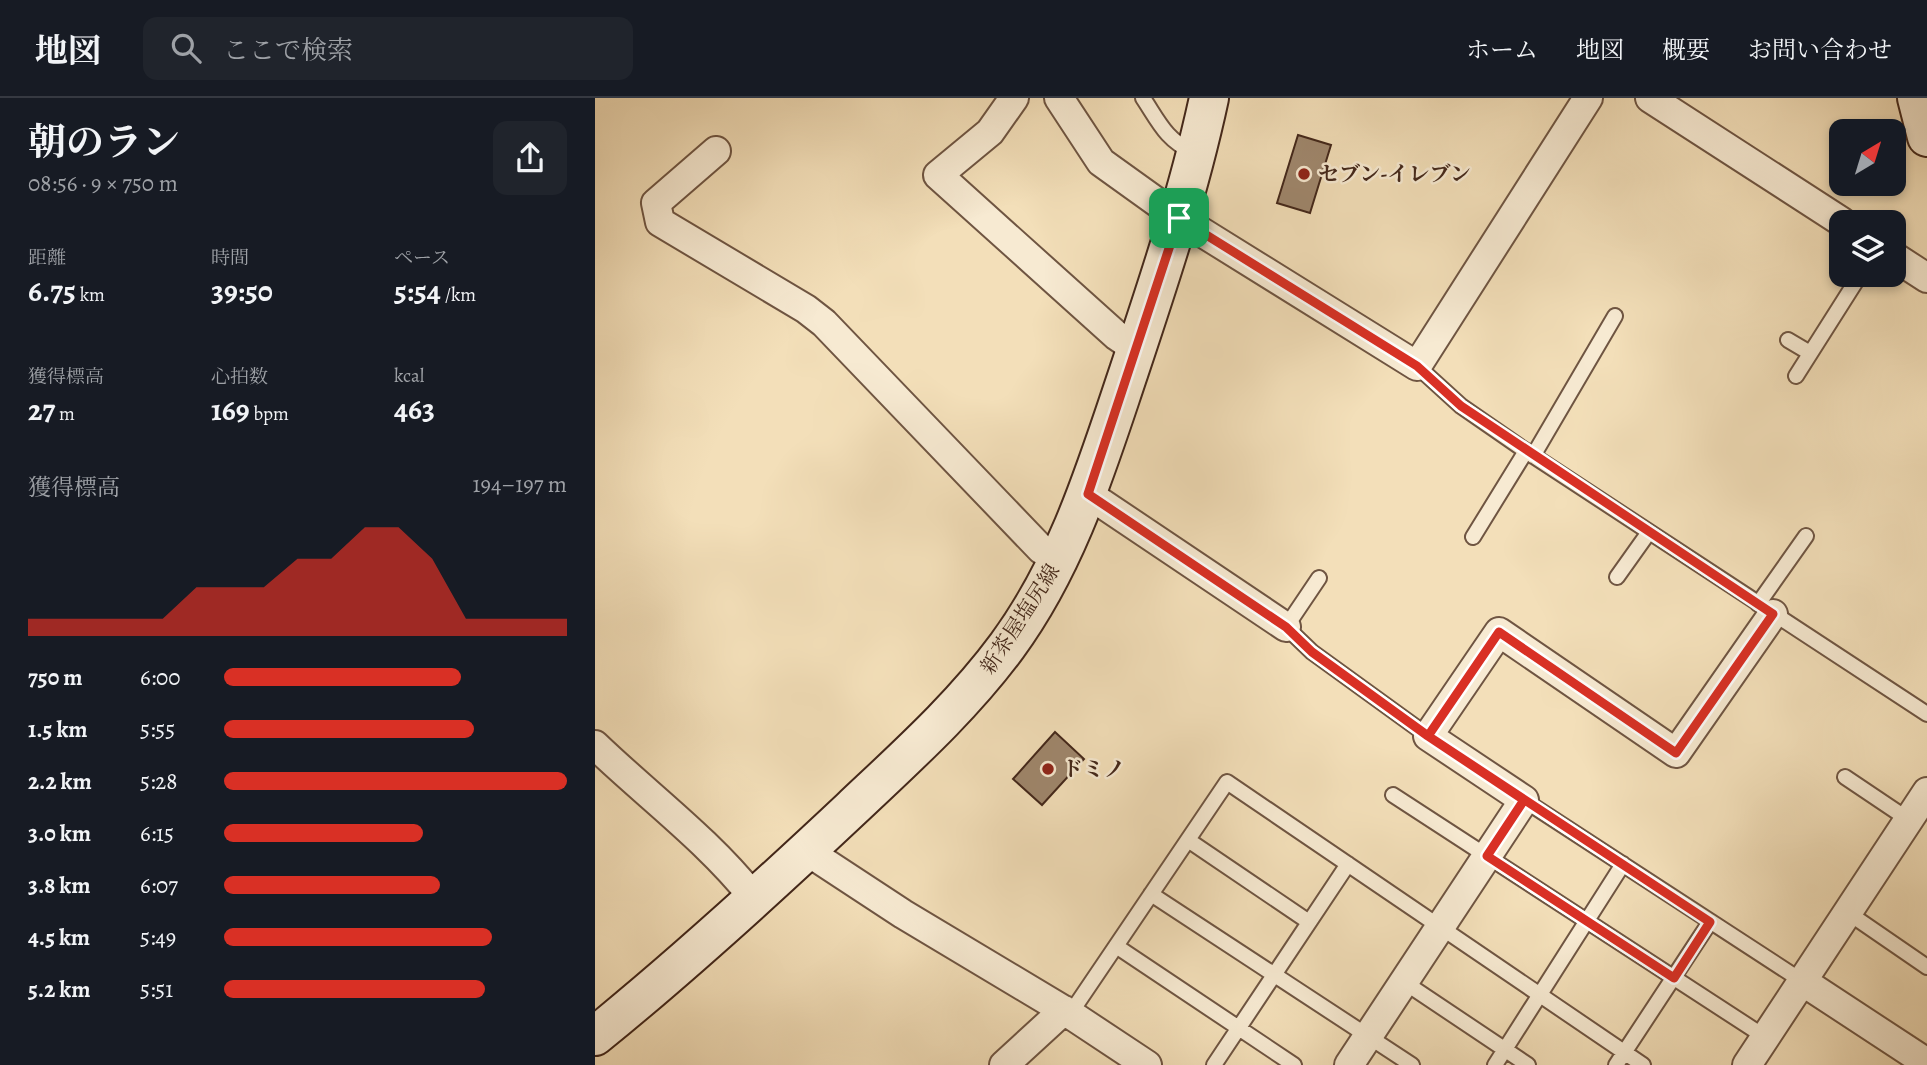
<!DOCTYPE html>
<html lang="ja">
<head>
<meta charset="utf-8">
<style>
	body { margin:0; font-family:Alegreya,"Noto Serif JP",serif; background:#20242c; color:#f1f3f6; height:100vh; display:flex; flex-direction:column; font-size:26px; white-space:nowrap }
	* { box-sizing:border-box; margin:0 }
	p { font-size:23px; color:#9ea1a6 }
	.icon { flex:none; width:38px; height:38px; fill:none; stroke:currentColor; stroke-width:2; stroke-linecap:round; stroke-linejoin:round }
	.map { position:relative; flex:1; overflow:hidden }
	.sheet { display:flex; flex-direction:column; background:#171b24; width:595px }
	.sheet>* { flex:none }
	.needle { width:46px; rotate:38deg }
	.fabs { position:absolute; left:1234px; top:21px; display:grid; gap:14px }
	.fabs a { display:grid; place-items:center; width:77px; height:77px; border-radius:14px; background:#171b24; box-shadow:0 4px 10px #0003; font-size:35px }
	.pin { position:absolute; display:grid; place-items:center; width:60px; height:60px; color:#fff; margin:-30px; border-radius:14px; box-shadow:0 4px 10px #0006 }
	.round { display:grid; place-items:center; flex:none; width:74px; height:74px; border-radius:14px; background:#20242c }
	.head { display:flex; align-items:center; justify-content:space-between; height:119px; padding:0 28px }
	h1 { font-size:38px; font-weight:700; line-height:52px }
	.figures { display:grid; grid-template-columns:repeat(3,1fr); gap:10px; height:119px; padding:7px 28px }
	.figures div { display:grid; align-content:center }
	.figures b { font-size:30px; font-weight:700 }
	.figures small { font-size:19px; font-weight:400 }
	.figures p { font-size:19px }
	.chart { height:196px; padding:14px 28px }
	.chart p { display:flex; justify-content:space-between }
	.chart svg { width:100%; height:126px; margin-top:7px; fill:#d93025; opacity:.7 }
	ul { padding:0 28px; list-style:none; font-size:23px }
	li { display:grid; grid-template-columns:112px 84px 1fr; align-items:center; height:52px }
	li i { height:18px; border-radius:9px; background:#d93025 }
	header { display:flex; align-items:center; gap:42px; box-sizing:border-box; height:98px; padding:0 35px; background:#171b24; border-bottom:2px solid #363941 }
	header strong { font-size:33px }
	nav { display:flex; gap:38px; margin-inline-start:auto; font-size:24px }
	.search { width:490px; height:63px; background:#20242c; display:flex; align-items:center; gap:18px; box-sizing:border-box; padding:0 24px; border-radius:14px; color:#9ea1a6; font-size:26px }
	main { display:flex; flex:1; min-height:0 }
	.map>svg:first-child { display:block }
	.building { fill:#9f876d; stroke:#43271a; stroke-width:2 }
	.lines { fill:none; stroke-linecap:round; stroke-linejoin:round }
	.lane-casing { stroke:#6f5542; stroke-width:18 }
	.street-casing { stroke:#6f5542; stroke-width:32 }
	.secondary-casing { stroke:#43271a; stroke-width:42 }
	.lane { stroke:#f7ead2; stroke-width:14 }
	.street { stroke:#f7ead2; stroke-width:28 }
	.secondary { stroke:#f7ead2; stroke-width:38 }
	.route-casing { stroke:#fff; stroke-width:14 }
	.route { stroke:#d93025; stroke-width:9 }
	.poi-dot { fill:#8f2418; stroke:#f7ead2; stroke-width:2.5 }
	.labels { text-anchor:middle; stroke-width:5; stroke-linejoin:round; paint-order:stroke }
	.poi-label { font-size:21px; font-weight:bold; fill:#43271a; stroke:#f7ead2; text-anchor:start }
	.street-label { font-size:21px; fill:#43271a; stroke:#f7ead2 }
</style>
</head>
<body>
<header>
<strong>地図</strong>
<div class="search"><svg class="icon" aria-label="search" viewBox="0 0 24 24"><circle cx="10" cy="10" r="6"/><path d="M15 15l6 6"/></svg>ここで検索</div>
<nav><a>ホーム</a><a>地図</a><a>概要</a><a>お問い合わせ</a></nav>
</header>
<main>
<section class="sheet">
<div class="head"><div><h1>朝のラン</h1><p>08:56 · 9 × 750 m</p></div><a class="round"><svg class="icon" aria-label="share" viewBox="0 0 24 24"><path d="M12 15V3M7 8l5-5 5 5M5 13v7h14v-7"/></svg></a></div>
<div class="figures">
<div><p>距離</p><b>6.75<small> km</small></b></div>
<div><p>時間</p><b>39:50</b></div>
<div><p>ペース</p><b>5:54<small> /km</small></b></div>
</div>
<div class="figures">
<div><p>獲得標高</p><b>27<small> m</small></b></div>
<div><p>心拍数</p><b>169<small> bpm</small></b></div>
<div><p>kcal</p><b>463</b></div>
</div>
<div class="chart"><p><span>獲得標高</span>194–197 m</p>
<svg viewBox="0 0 160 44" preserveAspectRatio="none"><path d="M0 44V38L10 38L20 38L30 38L40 38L50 27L60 27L70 27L80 17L90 17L100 6L110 6L120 17L130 38L140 38L150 38L160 38V44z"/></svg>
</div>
<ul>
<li><b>750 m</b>6:00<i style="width:69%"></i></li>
<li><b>1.5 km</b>5:55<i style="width:73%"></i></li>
<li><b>2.2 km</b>5:28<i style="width:100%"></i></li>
<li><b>3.0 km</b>6:15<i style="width:58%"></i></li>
<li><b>3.8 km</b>6:07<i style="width:63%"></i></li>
<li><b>4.5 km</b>5:49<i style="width:78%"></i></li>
<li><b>5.2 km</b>5:51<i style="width:76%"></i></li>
</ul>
</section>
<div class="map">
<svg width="1332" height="967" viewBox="0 0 1332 967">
	<rect width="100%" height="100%" fill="#f3dfb9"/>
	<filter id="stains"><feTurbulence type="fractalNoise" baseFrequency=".00286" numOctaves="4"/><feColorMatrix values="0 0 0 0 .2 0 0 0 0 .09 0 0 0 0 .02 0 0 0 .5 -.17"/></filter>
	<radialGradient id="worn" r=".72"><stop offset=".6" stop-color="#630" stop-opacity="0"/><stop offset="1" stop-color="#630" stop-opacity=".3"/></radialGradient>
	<path class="building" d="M703,37L736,47L715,115L682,105Z
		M460,634L489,661L447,707L418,681Z"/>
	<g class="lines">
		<g class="lane-casing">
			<path id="lane" d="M548,0C564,24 571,42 598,54
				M1193,242L1215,255
				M822,268L866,308L931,353L1332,616
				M1201,278L1265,177
				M938,358L1020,218
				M878,439L931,353
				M1022,479L1054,434
				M724,480L691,529L717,554L833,638
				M1163,506L1211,438
				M1250,679L1314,722
				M798,697L1170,939
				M929,702L1207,883
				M593,742L714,824
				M556,796L817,967
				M1252,814L1332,869
				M521,848L699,967
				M809,884L933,967
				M475,916L632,684L1048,967
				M619,967L753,766
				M900,967L1028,766
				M1021,967L1115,824"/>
		</g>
		<g class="street-casing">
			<path id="street" d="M419,0L395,34L343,77L522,238L541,251
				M464,0L506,64L584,120L822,268L993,0
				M1055,0L1247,124
				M121,53L61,105L65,124L211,211L229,225L446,451L464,462
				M1298,158L1332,180
				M493,396L691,529
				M0,647C53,698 113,742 159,800
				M212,753L308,816L475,916L552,967
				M1207,883L1332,965
				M409,967L469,912
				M754,967L929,702L833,638L904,534L1081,655L1178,516
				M1152,967L1332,694"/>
		</g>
		<g class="secondary-casing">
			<path id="secondary" d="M1322,0L1332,39
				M0,938C89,866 173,789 256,711C311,659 367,609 412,548C473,465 502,368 534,273C564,183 594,93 614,0"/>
		</g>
		<use href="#lane" class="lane"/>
		<use href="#street" class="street"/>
		<use href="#secondary" class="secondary"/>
	</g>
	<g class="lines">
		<g class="route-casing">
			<path id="route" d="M584,120L493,396L691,529L717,554L833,638L1115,824L1079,880L892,758L929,702L833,638L904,534L1081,655L1178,516L866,308L822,268L584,120"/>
		</g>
		<use href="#route" class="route"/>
	</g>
	<g class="poi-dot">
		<circle cx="709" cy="76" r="7"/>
		<circle cx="453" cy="671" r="7"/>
	</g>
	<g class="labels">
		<g class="poi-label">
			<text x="723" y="83">セブン-イレブン</text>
			<text x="467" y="678">ドミノ</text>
		</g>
		<g class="street-label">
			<text transform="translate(425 521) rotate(-57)" y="7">新茶屋塩尻線</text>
		</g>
	</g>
	<rect width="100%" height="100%" filter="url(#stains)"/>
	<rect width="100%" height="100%" fill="url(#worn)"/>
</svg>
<div class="fabs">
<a><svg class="needle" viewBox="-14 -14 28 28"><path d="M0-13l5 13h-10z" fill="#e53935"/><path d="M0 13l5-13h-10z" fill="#9ea1a6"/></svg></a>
<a><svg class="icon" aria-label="layers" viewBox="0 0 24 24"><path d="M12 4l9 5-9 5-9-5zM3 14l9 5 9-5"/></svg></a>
</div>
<div class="pin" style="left:584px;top:120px;background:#1e9e55"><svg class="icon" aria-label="arrive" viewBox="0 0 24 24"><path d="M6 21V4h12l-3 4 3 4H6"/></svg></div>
</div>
</main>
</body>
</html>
